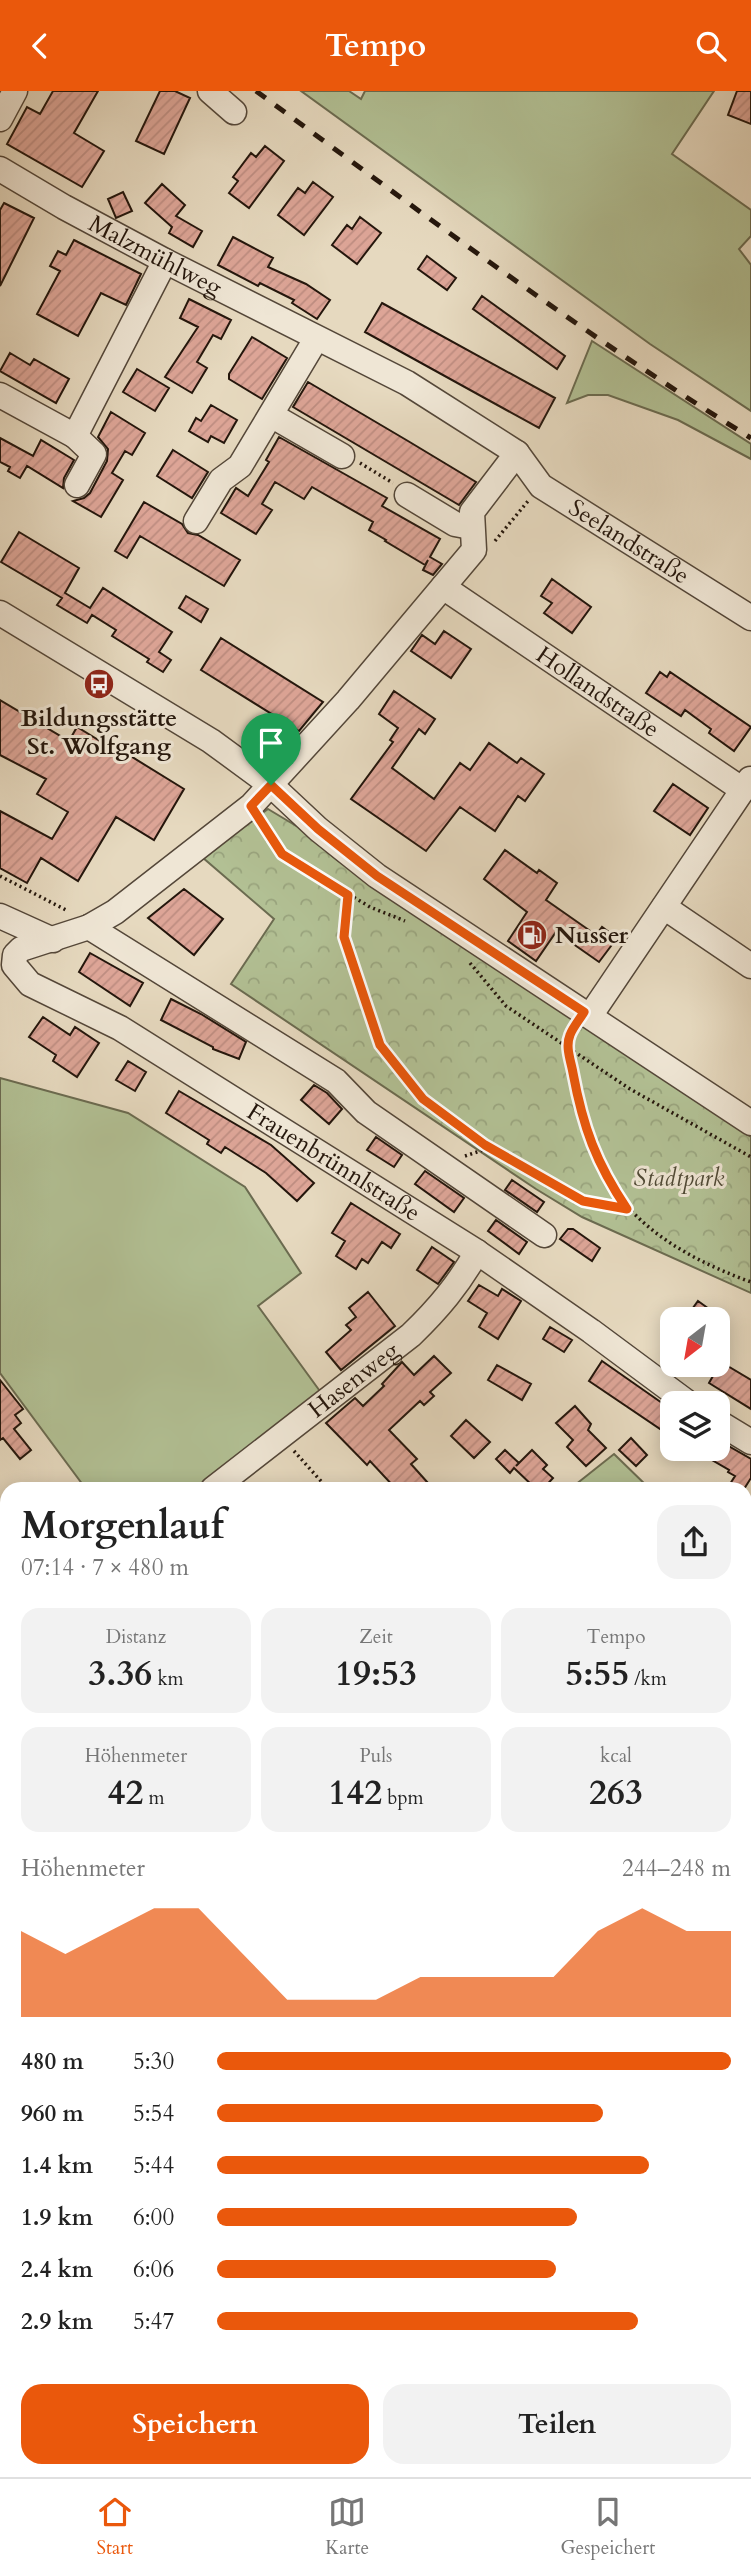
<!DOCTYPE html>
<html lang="de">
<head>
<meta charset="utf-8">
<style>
	body { margin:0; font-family:Cardo,serif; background:#f2f2f2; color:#222; height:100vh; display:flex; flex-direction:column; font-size:26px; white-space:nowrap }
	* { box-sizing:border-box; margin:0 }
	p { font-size:23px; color:#767676 }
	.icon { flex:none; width:38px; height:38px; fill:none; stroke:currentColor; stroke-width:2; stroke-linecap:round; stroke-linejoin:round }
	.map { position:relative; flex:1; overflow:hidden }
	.details { position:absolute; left:0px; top:1391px; width:752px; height:996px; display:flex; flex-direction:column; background:#fff; border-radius:21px 21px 0 0; box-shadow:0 4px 18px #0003 }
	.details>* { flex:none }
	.needle { width:46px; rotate:211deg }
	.fabs { position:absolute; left:660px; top:1216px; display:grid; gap:14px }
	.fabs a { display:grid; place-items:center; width:70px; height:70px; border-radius:14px; background:#fff; box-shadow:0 4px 18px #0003; font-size:35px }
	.pin { position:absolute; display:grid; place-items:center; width:60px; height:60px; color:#fff; margin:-72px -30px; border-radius:50% 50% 50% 0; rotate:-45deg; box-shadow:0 0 7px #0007 }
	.pin .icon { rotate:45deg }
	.round { display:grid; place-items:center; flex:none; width:74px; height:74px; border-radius:21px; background:#f2f2f2 }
	.head { display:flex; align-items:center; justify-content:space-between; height:119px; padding:0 21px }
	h1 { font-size:38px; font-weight:600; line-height:52px }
	.metrics { display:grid; grid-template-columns:repeat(3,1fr); gap:10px; height:119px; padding:7px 21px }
	.metrics div { display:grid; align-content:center; border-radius:18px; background:#f2f2f2; text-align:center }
	.metrics b { font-size:35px; font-weight:600 }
	.metrics small { font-size:19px; font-weight:400 }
	.metrics p { font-size:19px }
	.chart { height:196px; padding:14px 21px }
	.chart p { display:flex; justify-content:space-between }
	.chart svg { width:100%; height:126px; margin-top:7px; fill:#ea580c; opacity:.7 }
	.cta { display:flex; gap:14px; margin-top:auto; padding:14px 21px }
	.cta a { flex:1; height:80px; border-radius:21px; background:#ea580c; color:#fff; font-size:28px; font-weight:600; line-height:80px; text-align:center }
	.cta a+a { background:#f2f2f2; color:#222 }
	ul { padding:0 21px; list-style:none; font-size:23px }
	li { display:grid; grid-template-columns:112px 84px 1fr; align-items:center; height:52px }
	li i { height:18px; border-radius:9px; background:#ea580c }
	header { display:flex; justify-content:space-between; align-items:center; height:91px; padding:0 21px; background:#ea580c; color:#fff; font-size:32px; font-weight:600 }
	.menu { display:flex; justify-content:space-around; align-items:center; height:98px; border-top:2px solid #e0e0e0; background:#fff; font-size:19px; color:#767676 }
	.menu a { display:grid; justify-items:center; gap:4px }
	.menu .current { color:#ea580c }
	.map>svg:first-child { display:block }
	.grass { fill:#b2c094; stroke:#6b6b50; stroke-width:2 }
	.forest { fill:url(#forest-crowns); stroke:#6b6b50; stroke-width:2 }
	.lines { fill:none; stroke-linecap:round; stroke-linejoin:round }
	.stream { stroke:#697873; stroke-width:5 }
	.building { fill:url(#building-hatch); stroke:#24160c; stroke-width:2 }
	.minor-casing { stroke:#544739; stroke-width:27 }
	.path { stroke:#24160c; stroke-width:3.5; stroke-dasharray:2 3.5; stroke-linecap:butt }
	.minor { stroke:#efe6d5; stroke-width:24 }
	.rail { stroke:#24160c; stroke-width:5; stroke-dasharray:12 12; stroke-linecap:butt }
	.route-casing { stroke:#fff; stroke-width:14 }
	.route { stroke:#ea580c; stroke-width:9 }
	.labels { text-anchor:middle; stroke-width:6; stroke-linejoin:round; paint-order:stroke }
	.street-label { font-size:24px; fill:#24160c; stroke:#efe6d5 }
	.poi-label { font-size:24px; font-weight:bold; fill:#24160c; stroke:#efe6d5 }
	.park-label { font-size:24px; font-style:italic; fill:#4f4935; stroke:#efe6d5 }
</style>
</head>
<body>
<header><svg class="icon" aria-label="back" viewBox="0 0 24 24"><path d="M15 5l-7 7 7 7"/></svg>Tempo<svg class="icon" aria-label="search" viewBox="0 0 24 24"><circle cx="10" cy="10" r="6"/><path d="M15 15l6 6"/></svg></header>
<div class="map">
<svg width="751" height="2386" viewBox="0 0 751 2386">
	<defs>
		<pattern id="forest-crowns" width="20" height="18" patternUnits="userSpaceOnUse" patternTransform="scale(1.75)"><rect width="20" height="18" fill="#b2c094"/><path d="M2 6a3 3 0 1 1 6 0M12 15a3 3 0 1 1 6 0" fill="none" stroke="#99a47e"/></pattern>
		<pattern id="building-hatch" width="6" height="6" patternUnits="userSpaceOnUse" patternTransform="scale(1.75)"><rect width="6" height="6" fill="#dda597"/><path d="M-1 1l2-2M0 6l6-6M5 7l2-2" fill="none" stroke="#be8d81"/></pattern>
	</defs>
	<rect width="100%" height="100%" fill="#e6d9bf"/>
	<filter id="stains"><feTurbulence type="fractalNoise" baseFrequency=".00286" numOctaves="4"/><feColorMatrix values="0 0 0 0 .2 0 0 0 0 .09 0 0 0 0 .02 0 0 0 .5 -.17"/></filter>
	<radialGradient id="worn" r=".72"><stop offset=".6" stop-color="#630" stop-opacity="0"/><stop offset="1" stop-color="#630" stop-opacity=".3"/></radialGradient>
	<path class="grass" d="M301,0H349L361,8L365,0H714L672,63L751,119V145L739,158L751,174V320L650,253Z
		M592,250L751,353V368L678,329L608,304H588L567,312Z
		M0,987L128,1022L245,1096L301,1182L258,1215L322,1303L199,1398H86L0,1282Z
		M614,1363L650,1398H570Z
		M0,1470L7,1479V1608L0,1602Z
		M751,1839V1958L746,1952V1844Z"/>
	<path class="forest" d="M268,718L298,736L337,769L751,1046V1202L582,1126L536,1098L231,893L274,828L202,766Z"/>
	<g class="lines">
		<path class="stream" d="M0,1615L7,1621
			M746,2264L751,2269"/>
	</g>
	<path class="building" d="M53,0H98L74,42L104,60L82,96L7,53L27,16L40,23Z
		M160,0H175L190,7L164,63L136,50Z
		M737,0H751V33L728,24Z
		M265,55L284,70L249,117L229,102L238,90L233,86L251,62L256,66Z
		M313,91L333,106L304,144L278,124L298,97L305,102Z
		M162,93L185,114L176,125L202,140L193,156L169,142L172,136L145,112Z
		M123,101L132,120L116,127L108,108Z
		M4,112L34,127L0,195V119Z
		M360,126L381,142L357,173L332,154L347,134L352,138Z
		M233,146L273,167L268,176L306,193L330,209L317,228L292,212L294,209L260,192L258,195L218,174Z
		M74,149L141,183L126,214L101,202L78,245L37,223L60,180L50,175L58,160L66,164Z
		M427,165L456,187L447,199L418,178Z
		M482,205L565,265L557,278L473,218Z
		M189,208L231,229L221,248L213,244L197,271L207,277L192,302L165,286L198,236L180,227Z
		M382,212L555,307L539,337L365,241Z
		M252,246L287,267L262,308L229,288V283Z
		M10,262L30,274L34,268L69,288L56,312L0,280Z
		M137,278L169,297L155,320L123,301Z
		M308,291L408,350L476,391L459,414L293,316Z
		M211,314L237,329L224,352L211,345L208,351L189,340L196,327L201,330Z
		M111,321L145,342L132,364L125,360L112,382L123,389L101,426L73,410L84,407L90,402L107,370L108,358L98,346Z
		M279,346L387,407L382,415L440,448L430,466L442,473L433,484L423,479L428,469L425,474L385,450L386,449L369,439L373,431L312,396L304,408L275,391L262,413L272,419L256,443L221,422L236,397L248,405L269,371L266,369Z
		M0,347L33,365L41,349L74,369L64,387L63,397L27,375L20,387L8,380L10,376L0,371Z
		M173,359L208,381L192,407L157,385Z
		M144,411L182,433L188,442L198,444L240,469L224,495L140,445L127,467L115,460Z
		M19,441L79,477L65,502L90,517L103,497L172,541L159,561L171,569L163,581L147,571L149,568L112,545L116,539L92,524L87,532L57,514L62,507L1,471Z
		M552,488L591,516L572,542L544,522L552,512L541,505Z
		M186,505L208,518L201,531L179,517Z
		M444,540L471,558L451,587L411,560L422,544L435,553Z
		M221,547L323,611L299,640L201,579Z
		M660,581L667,586L670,581L751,636L734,660L709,642L711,638L685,619L681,625L646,602Z
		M394,600L435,628L425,643L419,638L392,677L434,708L460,672L470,679L489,652L517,672L521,667L544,683L525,710L518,705L495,740L460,716L426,760L351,708L393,651L390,649L398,637L379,623Z
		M0,609L69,650L77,636L100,650L97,655L120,668L124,661L184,698L154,749L116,726L78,790L41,767L27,792L0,777V720L52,748L68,721L37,703L46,688L0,664Z
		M673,693L708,717L690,744L654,720Z
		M505,759L537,782L539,779L557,792L546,809L596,844L602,836L617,847L599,871L556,841L536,870L508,850L527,821L484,788Z
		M184,798L223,828L194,864L148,827Z
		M90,862L143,892L130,915L79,881Z
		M171,908L201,923L246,951L239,968L213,958V956L161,929Z
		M43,926L70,944L75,936L99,952L77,986L53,970L56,964L29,946Z
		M128,970L146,981L135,1000L116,989Z
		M314,994L327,1002L342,1018L329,1033L301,1009Z
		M179,1000L271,1054L314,1092L297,1110L266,1082L225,1056L221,1062L207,1053L209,1049L166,1022Z
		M376,1046L402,1064L394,1076L367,1059Z
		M425,1080L464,1107L454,1121L415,1093Z
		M512,1089L544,1111L537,1121L505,1099Z
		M351,1112L400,1143L391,1157L382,1151L368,1172L362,1168L356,1178L336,1165L345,1150L332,1142Z
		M496,1129L527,1151L519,1163L488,1140Z
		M568,1138H573L600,1157L592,1170L560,1148Z
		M432,1156L454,1171L438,1193L417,1179Z
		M479,1194L498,1205L502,1198L521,1210L498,1248L479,1236L487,1222L468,1210Z
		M368,1201L395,1235L341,1279L326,1261L351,1239L346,1234L356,1226L349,1217Z
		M698,1210L723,1228H685Z
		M550,1236L572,1249L564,1261L543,1248Z
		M434,1265L451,1282L430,1301L434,1305L424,1314L420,1310L389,1339L417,1368L411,1373L428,1392L421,1398H396L370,1370L367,1374L326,1332L355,1307L363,1315L384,1295L382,1293L402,1271L414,1284Z
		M602,1270L672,1319V1346L589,1290Z
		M721,1271L751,1289V1318L709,1292Z
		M497,1274L531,1293L522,1309L488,1289Z
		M0,1289L23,1318L15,1324L21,1332L14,1338L31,1359L20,1368L3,1347L0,1349Z
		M575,1315L591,1333L588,1339L606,1357L586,1375L567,1356L573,1349L556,1332Z
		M466,1329L490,1351L474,1367L451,1345Z
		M631,1347L647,1364L636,1375L619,1359Z
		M718,1349L751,1368V1387L744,1398L730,1393L735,1385L728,1381L729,1379L693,1358H718Z
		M505,1359L519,1372L516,1375L532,1359L547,1374L543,1378L553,1387L543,1398H536L514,1377L510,1382L496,1368Z"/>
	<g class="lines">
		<g class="minor-casing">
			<g id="minor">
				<path d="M210,0L234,21"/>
				<path d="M0,28L15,0"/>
				<path id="s1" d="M0,78L64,116L165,170L407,292L517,362L472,421L474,459L348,609L251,715L115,821L89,836L21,858L15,864L14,874L30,893L120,937L477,1161L591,1240L688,1312"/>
				<path d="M0,304L75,345L165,170"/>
				<path d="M271,324L342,365"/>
				<path d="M75,345L94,363L77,394"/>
				<path id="s2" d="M517,362L541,395L751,527"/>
				<path d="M407,404L455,433L471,436"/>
				<path d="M196,430L221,389L240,375L316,248"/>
				<path id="s3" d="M443,496L743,699"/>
				<path d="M0,522L211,650L271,694L318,738L377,785L751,1032"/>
				<path d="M664,816L751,875"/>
				<path d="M0,825L53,849"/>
				<path d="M89,836L336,990L366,1021L544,1144"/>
				<path d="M590,925L750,688"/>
				<path d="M718,1331L751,1351"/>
				<path id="s4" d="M213,1398L411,1244C439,1217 458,1194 477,1161"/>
				<path d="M0,1459L7,1468"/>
				<path d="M746,1540L751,1546"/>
				<path d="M0,1556L7,1550"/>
				<path d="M0,1661L7,1667"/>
				<path d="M746,2298L751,2302"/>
			</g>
		</g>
		<path class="path" d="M360,372L393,392
			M495,450L528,410
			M262,732L282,763L370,816L405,830
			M0,785L68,820
			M348,804L343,846L380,954L423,1008L485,1054L583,1110L627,1118
			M470,872L506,915L630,998L751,1066
			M574,938L570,944L568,956C574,986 578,1017 588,1046C613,1125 677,1164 751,1191
			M465,1065L489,1057
			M294,1360L328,1398
			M0,2086L7,2092
			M746,2091L751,2087
			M340,2380L344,2386
			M374,2386L381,2380"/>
		<use href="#minor" class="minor"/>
		<path class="rail" d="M256,0C418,119 579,241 751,347"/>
	</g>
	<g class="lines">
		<g class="route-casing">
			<path id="route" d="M271,694L318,738L377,785L584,921C580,928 573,936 570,944C565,956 571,970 573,982C583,1036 596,1072 627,1118L583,1110L485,1054L423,1008L380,954L344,846L348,804L282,763L251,715Z"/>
		</g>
		<use href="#route" class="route"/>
	</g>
	<defs>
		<g id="bus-disc" transform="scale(1.575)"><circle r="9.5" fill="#8f2418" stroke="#efe6d5"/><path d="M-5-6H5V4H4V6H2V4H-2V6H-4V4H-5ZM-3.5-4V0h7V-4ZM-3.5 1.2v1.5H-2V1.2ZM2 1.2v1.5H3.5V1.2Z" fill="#fff"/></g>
		<g id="fuel-disc" transform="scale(1.575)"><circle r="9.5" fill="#8f2418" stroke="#efe6d5"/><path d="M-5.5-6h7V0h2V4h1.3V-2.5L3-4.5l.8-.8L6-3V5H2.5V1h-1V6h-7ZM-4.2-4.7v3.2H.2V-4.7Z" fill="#fff"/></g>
	</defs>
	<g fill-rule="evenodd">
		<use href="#bus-disc" x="99" y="593"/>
		<use href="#fuel-disc" x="532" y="844"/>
	</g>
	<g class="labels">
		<g class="street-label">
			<text dy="8" stroke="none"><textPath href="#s1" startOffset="178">Malzmühlweg</textPath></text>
			<text dy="8" stroke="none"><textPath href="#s2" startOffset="145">Seelandstraße</textPath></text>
			<text dy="8" stroke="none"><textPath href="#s3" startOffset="187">Hollandstraße</textPath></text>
			<text dy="8" stroke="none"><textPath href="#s1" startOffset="1712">Frauenbrünnlstraße</textPath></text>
			<text dy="8" stroke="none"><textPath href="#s4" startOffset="178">Hasenweg</textPath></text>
		</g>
		<g class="poi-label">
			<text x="99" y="635">Bildungsstätte<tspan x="99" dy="28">St. Wolfgang</tspan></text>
			<text x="555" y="852" text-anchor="start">Nusser</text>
		</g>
		<g class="park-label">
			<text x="679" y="1095">Stadtpark</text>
		</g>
	</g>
	<rect width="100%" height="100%" filter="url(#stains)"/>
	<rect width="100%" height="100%" fill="url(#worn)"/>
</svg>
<div class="fabs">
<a><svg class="needle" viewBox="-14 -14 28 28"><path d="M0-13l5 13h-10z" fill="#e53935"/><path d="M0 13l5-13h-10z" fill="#767676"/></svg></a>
<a><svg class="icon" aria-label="layers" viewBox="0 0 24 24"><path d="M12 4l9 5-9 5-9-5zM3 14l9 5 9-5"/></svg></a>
</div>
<div class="pin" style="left:271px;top:694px;background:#1e9e55"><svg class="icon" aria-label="arrive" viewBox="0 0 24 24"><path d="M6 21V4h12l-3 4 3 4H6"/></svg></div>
<section class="details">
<div class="head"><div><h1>Morgenlauf</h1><p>07:14 · 7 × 480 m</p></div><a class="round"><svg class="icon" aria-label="share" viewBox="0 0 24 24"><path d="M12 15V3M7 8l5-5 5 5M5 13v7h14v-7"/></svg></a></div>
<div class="metrics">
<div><p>Distanz</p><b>3.36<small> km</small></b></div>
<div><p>Zeit</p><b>19:53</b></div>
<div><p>Tempo</p><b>5:55<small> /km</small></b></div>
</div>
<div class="metrics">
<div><p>Höhenmeter</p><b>42<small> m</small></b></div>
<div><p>Puls</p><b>142<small> bpm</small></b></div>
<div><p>kcal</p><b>263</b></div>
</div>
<div class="chart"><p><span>Höhenmeter</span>244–248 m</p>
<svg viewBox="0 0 160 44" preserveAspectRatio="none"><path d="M0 44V14L10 22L20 14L30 6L40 6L50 22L60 38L70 38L80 38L90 30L100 30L110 30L120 30L130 14L140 6L150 14L160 14V44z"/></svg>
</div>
<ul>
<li><b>480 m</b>5:30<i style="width:100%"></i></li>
<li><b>960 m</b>5:54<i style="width:75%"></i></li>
<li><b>1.4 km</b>5:44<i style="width:84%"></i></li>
<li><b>1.9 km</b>6:00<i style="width:70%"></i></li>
<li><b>2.4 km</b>6:06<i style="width:66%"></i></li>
<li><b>2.9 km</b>5:47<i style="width:82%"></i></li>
</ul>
<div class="cta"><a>Speichern</a><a>Teilen</a></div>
</section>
</div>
<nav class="menu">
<a class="current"><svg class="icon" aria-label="home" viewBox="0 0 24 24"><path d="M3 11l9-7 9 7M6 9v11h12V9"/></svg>Start</a>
<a><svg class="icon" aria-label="map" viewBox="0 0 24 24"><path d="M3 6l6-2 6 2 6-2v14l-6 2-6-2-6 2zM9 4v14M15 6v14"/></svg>Karte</a>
<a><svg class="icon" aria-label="saved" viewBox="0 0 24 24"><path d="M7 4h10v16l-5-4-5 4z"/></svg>Gespeichert</a>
</nav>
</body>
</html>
